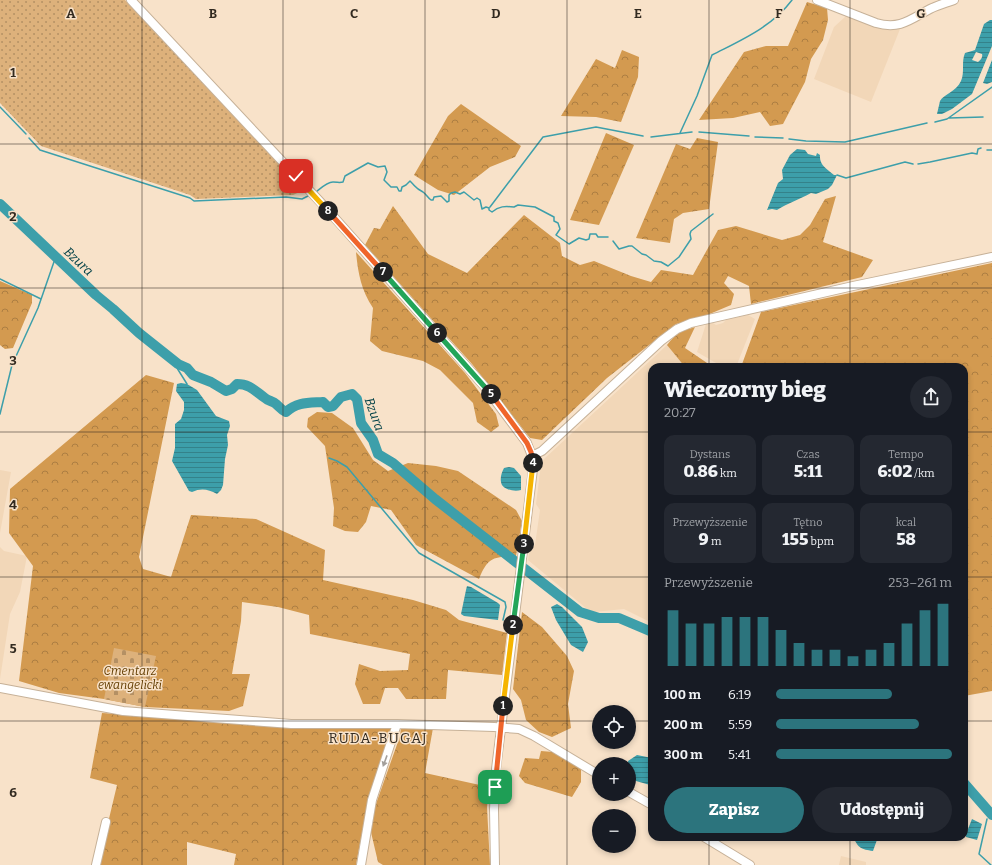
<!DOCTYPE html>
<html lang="pl">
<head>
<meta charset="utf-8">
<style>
	body { margin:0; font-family:Bitter,serif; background:#242831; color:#f1f3f6; height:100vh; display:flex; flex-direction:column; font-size:15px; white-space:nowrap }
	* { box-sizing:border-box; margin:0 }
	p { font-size:13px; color:#9ea1a6 }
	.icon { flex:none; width:22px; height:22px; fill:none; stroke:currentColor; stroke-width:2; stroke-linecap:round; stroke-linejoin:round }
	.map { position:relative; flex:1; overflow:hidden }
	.panel { position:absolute; left:648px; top:363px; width:320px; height:478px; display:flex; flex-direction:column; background:#171b24; border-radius:12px; box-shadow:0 2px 6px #0003 }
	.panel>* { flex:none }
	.tools { position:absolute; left:592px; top:705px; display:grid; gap:8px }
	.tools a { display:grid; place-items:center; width:44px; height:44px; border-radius:50%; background:#171b24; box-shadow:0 2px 6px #0003; font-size:20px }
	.pin { position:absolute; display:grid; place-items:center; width:34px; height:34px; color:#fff; margin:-17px; border-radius:8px; box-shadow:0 2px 6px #0006 }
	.km { position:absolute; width:20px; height:20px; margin:-10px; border-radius:50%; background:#222; color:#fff; font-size:11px; line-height:20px; text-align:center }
	.round { display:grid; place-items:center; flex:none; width:42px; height:42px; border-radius:21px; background:#242831 }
	.summary { display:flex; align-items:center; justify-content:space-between; height:68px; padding:0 16px }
	h1 { font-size:22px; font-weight:800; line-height:30px }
	.metrics { display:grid; grid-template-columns:repeat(3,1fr); gap:6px; height:68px; padding:4px 16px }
	.metrics div { display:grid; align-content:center; border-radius:10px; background:#242831; text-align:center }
	.metrics b { font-size:17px; font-weight:800 }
	.metrics small { font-size:11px; font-weight:400 }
	.metrics p { font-size:11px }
	.chart { height:112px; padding:8px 16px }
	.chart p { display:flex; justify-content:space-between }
	.chart svg { width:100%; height:72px; margin-top:4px; stroke:#2c747d; stroke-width:6 }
	.action { display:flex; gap:8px; margin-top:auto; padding:8px 16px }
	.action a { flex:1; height:46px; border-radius:24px; background:#2c747d; color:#fff; font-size:16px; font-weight:800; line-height:46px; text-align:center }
	.action a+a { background:#242831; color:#f1f3f6 }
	ul { padding:0 16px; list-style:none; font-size:13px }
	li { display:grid; grid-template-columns:64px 48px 1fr; align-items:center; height:30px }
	li i { height:10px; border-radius:5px; background:#2c747d }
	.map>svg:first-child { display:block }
	.built { fill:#f2d7b8 }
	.grass { fill:url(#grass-dots) }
	.forest { fill:url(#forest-crowns) }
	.cemetery { fill:url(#cemetery-stones) }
	.water { fill:url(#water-rules); fill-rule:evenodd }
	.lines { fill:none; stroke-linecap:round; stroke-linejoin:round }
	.stream { stroke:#3d9faa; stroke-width:1.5 }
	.river { stroke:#3d9faa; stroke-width:10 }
	.minor-casing { stroke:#c6b198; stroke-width:10 }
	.minor { stroke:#fff; stroke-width:8 }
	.oneway { fill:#a39f9b }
	.split-1-casing { stroke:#fff; stroke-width:8 }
	.split-2-casing { stroke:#fff; stroke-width:8 }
	.split-3-casing { stroke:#fff; stroke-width:8 }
	.split-4-casing { stroke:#fff; stroke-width:8 }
	.split-5-casing { stroke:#fff; stroke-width:8 }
	.split-6-casing { stroke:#fff; stroke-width:8 }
	.split-7-casing { stroke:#fff; stroke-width:8 }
	.split-8-casing { stroke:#fff; stroke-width:8 }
	.split-9-casing { stroke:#fff; stroke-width:8 }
	.split-1 { stroke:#f0652b; stroke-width:5 }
	.split-2 { stroke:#f5b400; stroke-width:5 }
	.split-3 { stroke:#22a559; stroke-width:5 }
	.split-4 { stroke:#f5b400; stroke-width:5 }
	.split-5 { stroke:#f0652b; stroke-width:5 }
	.split-6 { stroke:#22a559; stroke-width:5 }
	.split-7 { stroke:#22a559; stroke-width:5 }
	.split-8 { stroke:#f0652b; stroke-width:5 }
	.split-9 { stroke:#f5b400; stroke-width:5 }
	.grid { fill:none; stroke:#322a20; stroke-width:1; stroke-opacity:0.55 }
	.labels { text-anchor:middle; stroke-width:3; stroke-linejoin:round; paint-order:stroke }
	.park-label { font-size:12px; font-style:italic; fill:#633d00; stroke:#f8e2c9 }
	.water-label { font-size:13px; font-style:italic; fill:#014046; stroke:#f8e2c9 }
	.quarter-label { font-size:14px; letter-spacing:1px; fill:#322a20; stroke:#f8e2c9 }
	.grid-label { font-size:13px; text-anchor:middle; font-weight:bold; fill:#322a20; stroke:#f8e2c9; stroke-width:3; stroke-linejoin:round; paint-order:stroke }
</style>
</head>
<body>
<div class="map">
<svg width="992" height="865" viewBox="0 0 992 865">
	<defs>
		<pattern id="grass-dots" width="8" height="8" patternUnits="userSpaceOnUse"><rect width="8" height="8" fill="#ddb17b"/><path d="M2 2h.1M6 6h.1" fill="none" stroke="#b49064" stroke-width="1.8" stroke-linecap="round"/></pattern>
		<pattern id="forest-crowns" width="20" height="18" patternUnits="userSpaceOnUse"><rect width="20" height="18" fill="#d39a50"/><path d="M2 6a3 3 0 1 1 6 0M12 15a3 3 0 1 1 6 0" fill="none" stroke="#ac7e42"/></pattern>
		<pattern id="cemetery-stones" width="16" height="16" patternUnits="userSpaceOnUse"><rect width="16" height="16" fill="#ddb17b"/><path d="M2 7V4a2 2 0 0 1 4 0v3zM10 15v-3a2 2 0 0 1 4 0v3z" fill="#b49064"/></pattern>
		<pattern id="water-rules" width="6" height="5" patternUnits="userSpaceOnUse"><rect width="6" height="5" fill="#3d9faa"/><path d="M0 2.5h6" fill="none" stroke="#34828a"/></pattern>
	</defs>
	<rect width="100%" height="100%" fill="#f8e2c9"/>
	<path class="built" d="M846,16L886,29H900L871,102L814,79L834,27Z
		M748,315L755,319L736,367H723L697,352L706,324L713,323L716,325L723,323L726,320Z
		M667,345L685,367H652V623L624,609L594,612L587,609L528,560L530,549L535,545L540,510L536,504L541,464L544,459Z
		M0,470L11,472L0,533Z
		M0,547L4,551L27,556L20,592L10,614L0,679Z
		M841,856L866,862V865H839Z"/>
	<path class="grass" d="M0,0H125L304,190L293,195L196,199L190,195L41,146L0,103Z"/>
	<path class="forest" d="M807,2L827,8L828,20L823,40L811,59L805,82L783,124L770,126L760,112L733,118L699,120L744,52L766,46H788Z
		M622,50L639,57L638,77L621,122L596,117L561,116L596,59L615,68Z
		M461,104L521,146L515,157L490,167L454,195L438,190L414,175L448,116Z
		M606,133L634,145L599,225L570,220Z
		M697,138L718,142L709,209L683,213L674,219L670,243L636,238L676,144L690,149Z
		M836,196L823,242L873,260L862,277L751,304L749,286L728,276L724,283L734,294L731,305L700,318L676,324L607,378L542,440L530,438L472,364L365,245L374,228L380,229L393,206L428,254L467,273L524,215L560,243L562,256L580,265L594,261L631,276L651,282L661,270L693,275L718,230L736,226L782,240L800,235L810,225L825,199Z
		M356,252L465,373L496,414L499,426L491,432L477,422L473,403L440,370L423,361L382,351L370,341L373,308C361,290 358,273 356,252Z
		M992,263V691L964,696V367H741L761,312Z
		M0,281L32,295V303L13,348L5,349L0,345Z
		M695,327L685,348L713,367H685L667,345C676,333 682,331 695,327Z
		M146,375L174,383L139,557L143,569L171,577L191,515L256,519L325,550L323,580L413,600L446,610L459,620L507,633L502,675L448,670L446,699H406L398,688H385L380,704H363L355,684L359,664L380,671L408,670L410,654L310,634L309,615L278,607L242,602L241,621L232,674H250L243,706L229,711L145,707L104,699L59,693L19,681L33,566L9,533L10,489Z
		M317,412L332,413L353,428L373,460L388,471L408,463L436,466L458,471L516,510L522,521L516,556C493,557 488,557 479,579L416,545L391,510L371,506L366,522L358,532L345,531L333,526L334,508L325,446L307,427L308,418Z
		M522,612L542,627L567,656L574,671L568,704L571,728L552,737L539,732L526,720L521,700L513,689Z
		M102,713L343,729L392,728L368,800L356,865H234L236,854L187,842V865H98L117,785L90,778Z
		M401,728H433L425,773L489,787L487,807L490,865H383L378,862L370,828L371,818L400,736Z
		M541,751L553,752L581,768V782L572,797L525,783L519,776L525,758L539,759Z"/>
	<path class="cemetery" d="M114,648L156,656L145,707L104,699Z"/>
	<path class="water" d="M990,20H992V46L972,94L952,109L942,114H937C938,110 939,105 940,101C944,94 956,92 961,81C965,72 961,62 965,53L972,51L975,50L984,24ZM976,52L982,54C983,57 981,60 978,62L972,60Z
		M992,60V82L987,84L983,83Z
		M797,149L805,150L808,154L816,156L817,153L820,155C819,165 827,169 834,175H837L832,185L828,189L816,194L811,193C800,199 788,203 777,210L772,209L767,210L778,183L783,179L782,170L790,155Z
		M181,383L187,384L197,390L216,416L229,421L230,426L227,435L228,445L225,459L223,485L221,490L217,494C208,489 201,488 192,492L189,491L172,461L175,448V424L181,419L184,410V402L176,391L177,384Z
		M509,467L514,468L521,476V490C515,492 502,490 501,482C500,477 502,472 504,468Z
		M467,586L471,587L498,603L500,605L498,620L464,616L461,614L466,590Z
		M557,604L562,607L582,627L588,642L583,652L571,645L556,620L551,607Z
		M637,755L652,758V780L650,785L636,781L629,774L628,761Z
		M972,819L982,824L977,840L966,837V834Z
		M853,837H878L873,851C861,849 859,849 853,837Z"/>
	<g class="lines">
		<path class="stream" d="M0,107L26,134
			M949,118L983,117
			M935,122L947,119L992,87
			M699,132L749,136
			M680,133L697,96L712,55C741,40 772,27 792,0
			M651,137L692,132
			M755,137L783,138
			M29,138L40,150L190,198L194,201L286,197L302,199L308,196
			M789,139L806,141L845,142L927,123
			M987,150H992
			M918,164L930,162L972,153L977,154L978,149L981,148
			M837,175L846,178L905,162L913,164
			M316,192C321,188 327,182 333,182C338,182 339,183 343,182L345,176L368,163L378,167L385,166L387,172L384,180L391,187H397L399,191H401L402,187L406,185L410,181C417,188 415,188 423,192C426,194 428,198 431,200H433L434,197L441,196L447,202L449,201V195L451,193L455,192L460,194L464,192L474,200L477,198L480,200L482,209L486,207L489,208V210L492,212C499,206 505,206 514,207L518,205L535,207L554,217V221L558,223L560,229L556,235L569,244L579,238L586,240L589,239L590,234H596L598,237H608
			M490,207L543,137L596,127L643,136
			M613,241L619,249L629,246H632L642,254L646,255L654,261L661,262L668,266L679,257L691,239L690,234L691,231L713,214
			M0,279L41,299
			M178,364L177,368L187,384
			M0,414L12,365L38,308L56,256
			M329,458L337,461L347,467L419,553L505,602L506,607L503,620
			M987,819L979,854L991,865"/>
		<path class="river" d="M0,204L96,295L113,309L139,333L178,364L187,368L193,375L211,382L226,391L232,389L237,384C250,384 255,391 265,398C268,401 273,401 276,404C280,407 281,410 286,412C297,402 308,403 323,402L328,407L333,406L341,397L352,394L357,399L361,423L373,440L378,454L393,463L435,499L580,612L599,618H619L652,632
			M964,783L992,815"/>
		<g class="minor-casing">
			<path id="minor" d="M131,0L325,207L485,387L527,443L532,456L533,469L496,769L494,809L495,865
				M817,0L876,23C900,30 911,19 930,9C938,5 946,3 954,0
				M532,456L542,451L661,341L677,329L691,323L853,286L992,257
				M0,688L123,711L291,724H397L494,727L519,729L534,736L599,775
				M629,792L652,805
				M704,837L750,865
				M96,865L106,822
				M361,865L372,800L397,724"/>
		</g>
		<use href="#minor" class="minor"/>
	</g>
	<defs><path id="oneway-solid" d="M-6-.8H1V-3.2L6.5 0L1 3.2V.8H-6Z"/></defs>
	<use class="oneway" href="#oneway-solid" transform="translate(385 761) rotate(110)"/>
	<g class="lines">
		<g class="split-1-casing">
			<path id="split-1" d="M495,787L503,706"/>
		</g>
		<g class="split-2-casing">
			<path id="split-2" d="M503,706L513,625"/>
		</g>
		<g class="split-3-casing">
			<path id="split-3" d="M513,625L524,544"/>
		</g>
		<g class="split-4-casing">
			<path id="split-4" d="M524,544L533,463"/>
		</g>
		<g class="split-5-casing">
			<path id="split-5" d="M491,394L527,443L531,452L533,463"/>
		</g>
		<g class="split-6-casing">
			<path id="split-6" d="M437,333L491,394"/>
		</g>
		<g class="split-7-casing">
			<path id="split-7" d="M383,272L437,333"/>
		</g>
		<g class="split-8-casing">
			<path id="split-8" d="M328,211L383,272"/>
		</g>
		<g class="split-9-casing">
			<path id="split-9" d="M296,176L328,211"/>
		</g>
		<use href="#split-1" class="split-1"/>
		<use href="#split-2" class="split-2"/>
		<use href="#split-3" class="split-3"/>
		<use href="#split-4" class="split-4"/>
		<use href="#split-5" class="split-5"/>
		<use href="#split-6" class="split-6"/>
		<use href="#split-7" class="split-7"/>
		<use href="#split-8" class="split-8"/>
		<use href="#split-9" class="split-9"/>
	</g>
	<path class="grid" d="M142,0V865M283,0V865M425,0V865M567,0V865M709,0V367M850,0V367M0,144H992M0,288H992M0,432H652M964,432H992M0,577H652M964,577H992M0,721H599M629,721H652M964,721H992M709,837V865M850,837V865"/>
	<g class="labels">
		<g class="park-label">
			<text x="130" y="675">Cmentarz<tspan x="130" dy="14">ewangelicki</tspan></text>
		</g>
		<g class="water-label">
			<text transform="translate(79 261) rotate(43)" y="5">Bzura</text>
			<text transform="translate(375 414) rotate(70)" y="5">Bzura</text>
		</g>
		<g class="quarter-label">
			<text x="378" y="743">RUDA-BUGAJ</text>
		</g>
	</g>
	<g class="grid-label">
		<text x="71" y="18">A</text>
		<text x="213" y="18">B</text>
		<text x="354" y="18">C</text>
		<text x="496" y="18">D</text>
		<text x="638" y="18">E</text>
		<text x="779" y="18">F</text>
		<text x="921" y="18">G</text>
		<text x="13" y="77">1</text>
		<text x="13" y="221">2</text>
		<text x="13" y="365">3</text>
		<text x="13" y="509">4</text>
		<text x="13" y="653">5</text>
		<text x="13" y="797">6</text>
	</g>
</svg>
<div class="tools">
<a><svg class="icon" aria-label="locate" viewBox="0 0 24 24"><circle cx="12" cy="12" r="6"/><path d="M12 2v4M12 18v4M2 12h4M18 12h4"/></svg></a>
<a>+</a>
<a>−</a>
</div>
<div class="pin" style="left:495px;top:787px;background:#1e9e55"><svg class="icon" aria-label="arrive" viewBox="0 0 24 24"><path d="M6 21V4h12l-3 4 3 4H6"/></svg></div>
<div class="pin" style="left:296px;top:176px;background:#d93025"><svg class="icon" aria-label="check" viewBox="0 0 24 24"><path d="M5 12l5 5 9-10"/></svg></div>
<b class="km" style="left:503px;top:706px">1</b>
<b class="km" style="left:513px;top:625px">2</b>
<b class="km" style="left:524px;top:544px">3</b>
<b class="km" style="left:533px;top:463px">4</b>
<b class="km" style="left:491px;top:394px">5</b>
<b class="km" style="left:437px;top:333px">6</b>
<b class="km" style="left:383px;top:272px">7</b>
<b class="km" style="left:328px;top:211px">8</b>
<section class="panel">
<div class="summary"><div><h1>Wieczorny bieg</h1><p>20:27</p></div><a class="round"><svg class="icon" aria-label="share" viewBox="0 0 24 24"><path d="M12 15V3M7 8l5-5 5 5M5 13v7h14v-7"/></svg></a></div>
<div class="metrics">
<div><p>Dystans</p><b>0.86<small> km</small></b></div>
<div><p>Czas</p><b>5:11</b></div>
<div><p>Tempo</p><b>6:02<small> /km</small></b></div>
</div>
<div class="metrics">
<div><p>Przewyższenie</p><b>9<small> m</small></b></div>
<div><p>Tętno</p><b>155<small> bpm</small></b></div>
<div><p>kcal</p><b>58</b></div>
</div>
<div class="chart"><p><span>Przewyższenie</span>253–261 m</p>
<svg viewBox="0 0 160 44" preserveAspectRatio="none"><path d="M5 44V10M15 44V18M25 44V18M35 44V14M45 44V14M55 44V14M65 44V22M75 44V30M85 44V34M95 44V34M105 44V38M115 44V34M125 44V30M135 44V18M145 44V10M155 44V6"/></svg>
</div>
<ul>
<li><b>100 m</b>6:19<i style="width:66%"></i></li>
<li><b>200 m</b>5:59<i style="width:81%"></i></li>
<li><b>300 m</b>5:41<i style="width:100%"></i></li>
</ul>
<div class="action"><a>Zapisz</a><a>Udostępnij</a></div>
</section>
</div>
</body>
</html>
